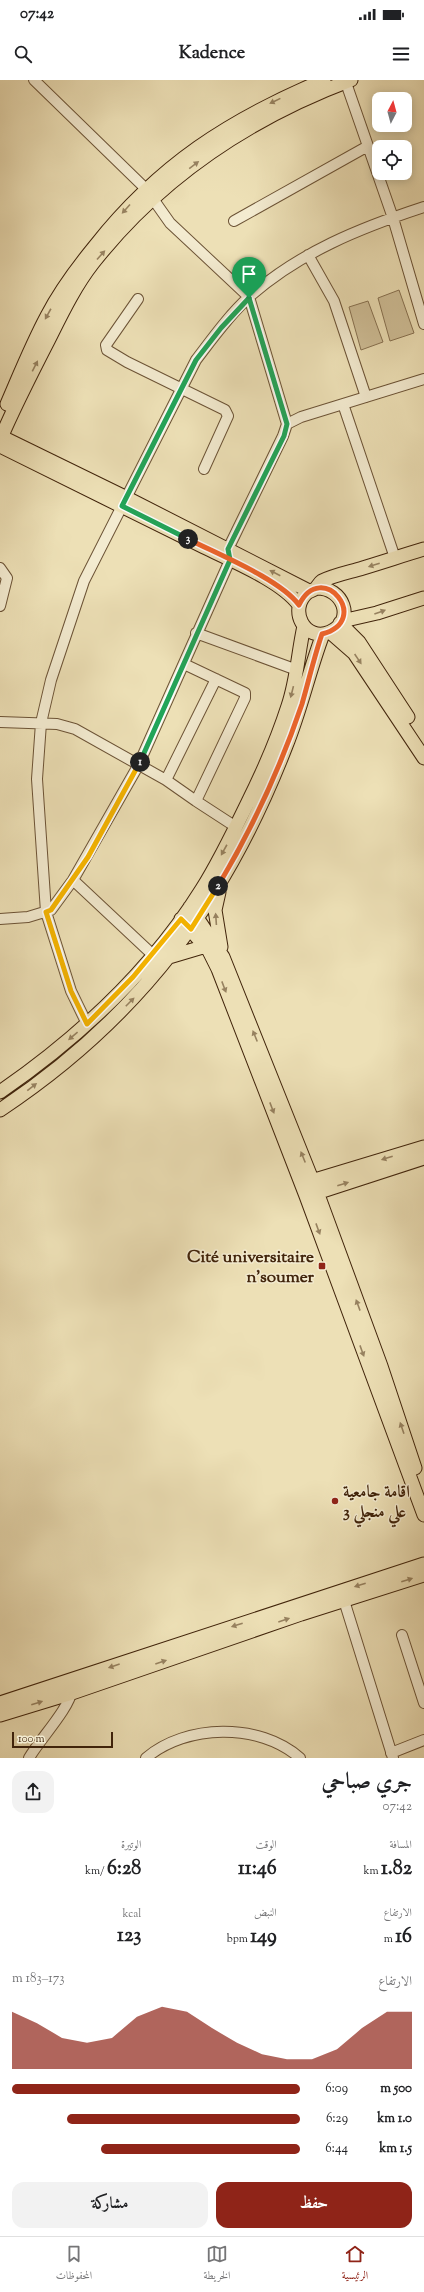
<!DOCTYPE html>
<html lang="ar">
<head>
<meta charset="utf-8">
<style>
	body { margin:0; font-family:"Sorts Mill Goudy",Amiri,serif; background:#f2f2f2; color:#202124; direction:rtl; height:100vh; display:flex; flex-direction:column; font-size:15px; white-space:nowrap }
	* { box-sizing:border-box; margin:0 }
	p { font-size:13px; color:#757577 }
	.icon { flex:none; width:22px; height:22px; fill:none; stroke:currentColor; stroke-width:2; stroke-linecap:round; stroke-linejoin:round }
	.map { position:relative; height:1678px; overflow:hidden; direction:ltr }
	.panel { display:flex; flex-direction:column; background:#fff; flex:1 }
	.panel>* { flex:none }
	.needle { width:26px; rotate:6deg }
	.fabs { position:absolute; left:372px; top:12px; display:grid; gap:8px }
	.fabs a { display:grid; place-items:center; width:40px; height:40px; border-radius:8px; background:#fff; box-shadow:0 2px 10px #0003; font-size:20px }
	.scale { position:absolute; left:12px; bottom:10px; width:101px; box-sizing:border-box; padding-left:4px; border:2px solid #41240b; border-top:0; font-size:11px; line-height:14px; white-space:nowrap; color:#41240b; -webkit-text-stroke:3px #f3ebd0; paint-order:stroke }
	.pin { position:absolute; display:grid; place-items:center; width:34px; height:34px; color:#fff; margin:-41px -17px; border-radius:50% 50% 50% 0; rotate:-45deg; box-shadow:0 0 4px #0007 }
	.pin .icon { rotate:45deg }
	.km { position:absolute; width:20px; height:20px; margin:-10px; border-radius:50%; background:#222; color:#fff; font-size:11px; line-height:20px; text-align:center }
	.round { display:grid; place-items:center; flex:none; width:42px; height:42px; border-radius:12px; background:#f2f2f2 }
	.headline { display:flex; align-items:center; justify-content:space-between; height:68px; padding:0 12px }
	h1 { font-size:22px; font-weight:700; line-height:30px }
	.figures { display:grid; grid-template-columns:repeat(3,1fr); gap:6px; height:68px; padding:4px 12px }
	.figures div { display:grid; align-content:center }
	.figures b { font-size:20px; font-weight:700 }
	.figures small { font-size:11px; font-weight:400 }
	.figures p { font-size:11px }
	.chart { height:112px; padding:8px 12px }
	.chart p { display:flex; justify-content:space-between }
	.chart svg { width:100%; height:72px; margin-top:4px; fill:#8f2418; opacity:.7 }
	.action { display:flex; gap:8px; margin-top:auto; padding:8px 12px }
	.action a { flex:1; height:46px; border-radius:12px; background:#8f2418; color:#fff; font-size:16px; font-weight:700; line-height:46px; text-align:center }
	.action a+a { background:#f2f2f2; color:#202124 }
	ul { padding:0 12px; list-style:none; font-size:13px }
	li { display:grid; grid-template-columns:64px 48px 1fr; align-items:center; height:30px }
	li i { height:10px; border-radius:5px; background:#8f2418 }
	.status { display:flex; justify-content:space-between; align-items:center; height:28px; padding:0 20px; background:#fff; direction:ltr }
	.status svg { height:11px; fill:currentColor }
	header { display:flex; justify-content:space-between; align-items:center; height:52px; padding:0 12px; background:#fff; font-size:18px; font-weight:700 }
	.tab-bar { display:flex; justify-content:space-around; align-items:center; height:56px; border-top:1px solid #e0e0e0; background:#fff; font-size:11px; color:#757577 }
	.tab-bar a { display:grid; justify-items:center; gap:2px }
	.tab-bar .on { color:#8f2418 }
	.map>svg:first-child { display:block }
	.green { fill:#d0c099; stroke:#887252 }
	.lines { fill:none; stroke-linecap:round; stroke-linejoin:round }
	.minor-casing { stroke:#6c5336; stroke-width:12 }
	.major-casing { stroke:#41240b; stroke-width:15 }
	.minor { stroke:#f3ebd0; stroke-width:10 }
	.major { stroke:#ede0b6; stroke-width:13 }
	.oneway { fill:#978260 }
	.split-1-casing { stroke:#fff; stroke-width:8 }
	.split-2-casing { stroke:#fff; stroke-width:8 }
	.split-3-casing { stroke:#fff; stroke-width:8 }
	.split-4-casing { stroke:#fff; stroke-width:8 }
	.split-1 { stroke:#22a559; stroke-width:5 }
	.split-2 { stroke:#f5b400; stroke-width:5 }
	.split-3 { stroke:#f0652b; stroke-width:5 }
	.split-4 { stroke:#22a559; stroke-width:5 }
	.poi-dot { fill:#8f2418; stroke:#f3ebd0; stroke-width:1.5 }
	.labels { text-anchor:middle; stroke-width:3; stroke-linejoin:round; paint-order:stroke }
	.poi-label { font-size:17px; font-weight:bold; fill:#41240b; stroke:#f3ebd0; text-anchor:end }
</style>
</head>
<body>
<div class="status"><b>07:42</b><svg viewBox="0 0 49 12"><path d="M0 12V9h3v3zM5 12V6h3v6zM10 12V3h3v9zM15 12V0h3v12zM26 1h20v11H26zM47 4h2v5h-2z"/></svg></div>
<header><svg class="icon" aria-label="menu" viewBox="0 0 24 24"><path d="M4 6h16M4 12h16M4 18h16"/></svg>Kadence<svg class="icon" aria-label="search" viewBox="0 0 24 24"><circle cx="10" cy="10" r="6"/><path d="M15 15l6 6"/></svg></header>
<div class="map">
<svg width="424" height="1678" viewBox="0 0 424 1678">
	<rect width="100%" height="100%" fill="#ede0b6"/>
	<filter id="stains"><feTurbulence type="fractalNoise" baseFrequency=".005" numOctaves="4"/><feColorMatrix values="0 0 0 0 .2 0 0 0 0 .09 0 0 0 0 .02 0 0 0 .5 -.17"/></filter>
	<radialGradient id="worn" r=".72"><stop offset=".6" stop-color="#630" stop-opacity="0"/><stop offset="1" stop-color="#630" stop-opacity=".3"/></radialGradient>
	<path class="green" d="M399,210L414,253L390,261L378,218Z
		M368,221L383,262L361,270L349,227Z"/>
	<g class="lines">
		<g class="minor-casing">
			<path id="minor" d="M34,0L146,109L170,143L249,217L287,344
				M345,0L393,138L424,244
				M234,141L368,66
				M308,175L334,221L366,317
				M138,219L106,265L107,270L127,282L225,330L228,336L204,389
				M343,324L395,478
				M0,488L7,498L0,526
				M196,553L297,590
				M0,642L57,644L75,649L166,700L196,721L245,618V613L184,584
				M166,700L216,599
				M196,721L236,747
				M73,800L153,875
				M0,839L28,837L51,830L73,800L138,686L230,480L228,469L283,356L287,344L301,337L424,299
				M87,944L71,911L46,832L37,699L41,643L51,600L84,501L196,280C212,259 229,235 249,217C300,172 360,148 424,127
				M342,1514L393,1678
				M402,1555L424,1623
				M391,1673L424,1660
				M29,1678C40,1659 69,1629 72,1610
				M146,1678C186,1644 259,1642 300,1678"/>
		</g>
		<g class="major-casing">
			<path id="major" d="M7,324C20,294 32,264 47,236C60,211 77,188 95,166C159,85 229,40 324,0
				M0,356L127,418L309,511
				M0,360C15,325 32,292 49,259C62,233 75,206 93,183C160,98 250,38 351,0
				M0,366C68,400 136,433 204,467C230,480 282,501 299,525
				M316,508C343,507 356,540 330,552C305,563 287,529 308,512C310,511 314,510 316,508C318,506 319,503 322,501C334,495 350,492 363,488C383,482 404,475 424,469
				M342,541L377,533L424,518
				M340,543L359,562L408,637
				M330,552L354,573L424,678
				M219,812L215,830L221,867
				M190,827L223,877L317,1112L381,1286L415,1388
				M181,839L209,871L218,889L306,1116L424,1435
				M169,877L206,866
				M0,1012C78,958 151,891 202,809C219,782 233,753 247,724C263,692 277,660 288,626C297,600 298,573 304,546
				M0,1030C140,937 226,821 286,666C301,629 309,591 323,554
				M305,1103L424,1067
				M310,1115L424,1078
				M0,1623L424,1484
				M0,1635L72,1613L301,1534L424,1495"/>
		</g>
		<use href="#minor" class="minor"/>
		<use href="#major" class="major"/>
	</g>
	<defs><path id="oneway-solid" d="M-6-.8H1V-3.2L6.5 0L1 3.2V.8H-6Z"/></defs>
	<g class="oneway">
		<use href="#oneway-solid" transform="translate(275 21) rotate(154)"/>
		<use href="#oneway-solid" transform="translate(194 85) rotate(-37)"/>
		<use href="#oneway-solid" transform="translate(126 129) rotate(132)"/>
		<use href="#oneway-solid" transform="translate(101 175) rotate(-48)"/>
		<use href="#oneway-solid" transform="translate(48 234) rotate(119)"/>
		<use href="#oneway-solid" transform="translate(35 286) rotate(-63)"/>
		<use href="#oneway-solid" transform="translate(374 485) rotate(162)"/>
		<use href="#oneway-solid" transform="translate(275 493) rotate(-153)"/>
		<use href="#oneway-solid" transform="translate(380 532) rotate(-20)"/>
		<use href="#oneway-solid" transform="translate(358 579) rotate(56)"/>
		<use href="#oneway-solid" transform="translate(292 612) rotate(104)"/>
		<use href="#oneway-solid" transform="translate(224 770) rotate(119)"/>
		<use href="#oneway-solid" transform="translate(216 839) rotate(-94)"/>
		<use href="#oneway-solid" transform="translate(224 907) rotate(69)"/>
		<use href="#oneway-solid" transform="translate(130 922) rotate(-45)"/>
		<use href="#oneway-solid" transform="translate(73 956) rotate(140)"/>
		<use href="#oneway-solid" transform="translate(255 956) rotate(-112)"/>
		<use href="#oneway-solid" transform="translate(32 1007) rotate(-38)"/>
		<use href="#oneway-solid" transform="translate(272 1028) rotate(69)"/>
		<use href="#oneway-solid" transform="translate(303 1077) rotate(-112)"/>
		<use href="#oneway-solid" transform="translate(387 1078) rotate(162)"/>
		<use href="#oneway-solid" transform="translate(343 1104) rotate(-18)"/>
		<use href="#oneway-solid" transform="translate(318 1149) rotate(70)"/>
		<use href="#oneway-solid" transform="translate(358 1225) rotate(-110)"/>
		<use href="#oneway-solid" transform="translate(362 1271) rotate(70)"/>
		<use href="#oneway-solid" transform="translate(402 1348) rotate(-109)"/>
		<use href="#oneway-solid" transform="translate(407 1500) rotate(-17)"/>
		<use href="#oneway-solid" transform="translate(360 1505) rotate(162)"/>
		<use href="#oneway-solid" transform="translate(284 1540) rotate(-19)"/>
		<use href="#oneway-solid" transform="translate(237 1545) rotate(162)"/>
		<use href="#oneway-solid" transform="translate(161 1582) rotate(-19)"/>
		<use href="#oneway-solid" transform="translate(114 1586) rotate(161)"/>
		<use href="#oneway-solid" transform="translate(37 1623) rotate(-17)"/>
	</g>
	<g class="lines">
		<g class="split-1-casing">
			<path id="split-1" d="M140,682L230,480L228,469L284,356L287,344L249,218"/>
		</g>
		<g class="split-2-casing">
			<path id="split-2" d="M140,682L88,777L51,830L46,832L71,911L87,944L133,897L181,839L191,849L218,806"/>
		</g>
		<g class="split-3-casing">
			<path id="split-3" d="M188,459C217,474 280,499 299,525C322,478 373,541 322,554C314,577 309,600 302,624C281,686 252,749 218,806"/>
		</g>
		<g class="split-4-casing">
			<path id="split-4" d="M188,459L122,426L196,280L221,248L249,218"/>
		</g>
		<use href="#split-1" class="split-1"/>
		<use href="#split-2" class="split-2"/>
		<use href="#split-3" class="split-3"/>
		<use href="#split-4" class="split-4"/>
	</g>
	<g class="poi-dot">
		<rect x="318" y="1182" width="8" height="8" rx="2"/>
		<circle cx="335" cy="1421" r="4"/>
	</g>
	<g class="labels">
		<g class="poi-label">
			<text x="314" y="1182">Cité universitaire<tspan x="314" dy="20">n'soumer</tspan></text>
			<text x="343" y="1417" text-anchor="start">اقامة جامعية<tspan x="343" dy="20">علي منجلي 3</tspan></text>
		</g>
	</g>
	<rect width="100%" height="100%" filter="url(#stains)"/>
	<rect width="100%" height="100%" fill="url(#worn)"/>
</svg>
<div class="fabs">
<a><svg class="needle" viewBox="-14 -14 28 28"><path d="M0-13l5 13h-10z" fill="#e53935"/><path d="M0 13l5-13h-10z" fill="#757577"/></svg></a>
<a><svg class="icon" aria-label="locate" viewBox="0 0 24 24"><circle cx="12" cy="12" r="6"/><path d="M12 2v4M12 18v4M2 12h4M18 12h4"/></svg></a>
</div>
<div class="scale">100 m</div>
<div class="pin" style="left:249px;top:218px;background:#1e9e55"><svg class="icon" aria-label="arrive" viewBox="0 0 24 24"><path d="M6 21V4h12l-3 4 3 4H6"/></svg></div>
<b class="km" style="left:140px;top:682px">1</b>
<b class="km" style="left:218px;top:806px">2</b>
<b class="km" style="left:188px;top:459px">3</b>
</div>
<section class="panel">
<div class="headline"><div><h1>جري صباحي</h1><p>07:42</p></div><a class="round"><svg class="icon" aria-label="share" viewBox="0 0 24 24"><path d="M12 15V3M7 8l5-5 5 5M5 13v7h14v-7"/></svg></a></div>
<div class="figures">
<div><p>المسافة</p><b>1.82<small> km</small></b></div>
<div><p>الوقت</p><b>11:46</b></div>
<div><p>الوتيرة</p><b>6:28<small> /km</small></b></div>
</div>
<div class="figures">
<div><p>الارتفاع</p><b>16<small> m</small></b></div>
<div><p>النبض</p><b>149<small> bpm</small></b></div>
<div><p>kcal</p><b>123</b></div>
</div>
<div class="chart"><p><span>الارتفاع</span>173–183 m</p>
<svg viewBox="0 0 160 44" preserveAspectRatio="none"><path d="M0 44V9L10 16L20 25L30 28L40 25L50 12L60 6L70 9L80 19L90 28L100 35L110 38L120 38L130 32L140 19L150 9L160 9V44z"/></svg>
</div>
<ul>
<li><b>500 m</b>6:09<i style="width:100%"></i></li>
<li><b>1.0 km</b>6:29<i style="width:81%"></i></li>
<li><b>1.5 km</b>6:44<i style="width:69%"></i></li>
</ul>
<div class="action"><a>حفظ</a><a>مشاركة</a></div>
</section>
<nav class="tab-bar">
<a class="on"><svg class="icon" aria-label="home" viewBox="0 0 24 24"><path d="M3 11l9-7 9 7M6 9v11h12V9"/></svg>الرئيسية</a>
<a><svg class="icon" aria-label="map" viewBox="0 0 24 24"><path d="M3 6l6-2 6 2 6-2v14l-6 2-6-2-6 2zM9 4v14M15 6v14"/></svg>الخريطة</a>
<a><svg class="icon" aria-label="saved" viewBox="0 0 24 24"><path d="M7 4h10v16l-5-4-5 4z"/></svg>المحفوظات</a>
</nav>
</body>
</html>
